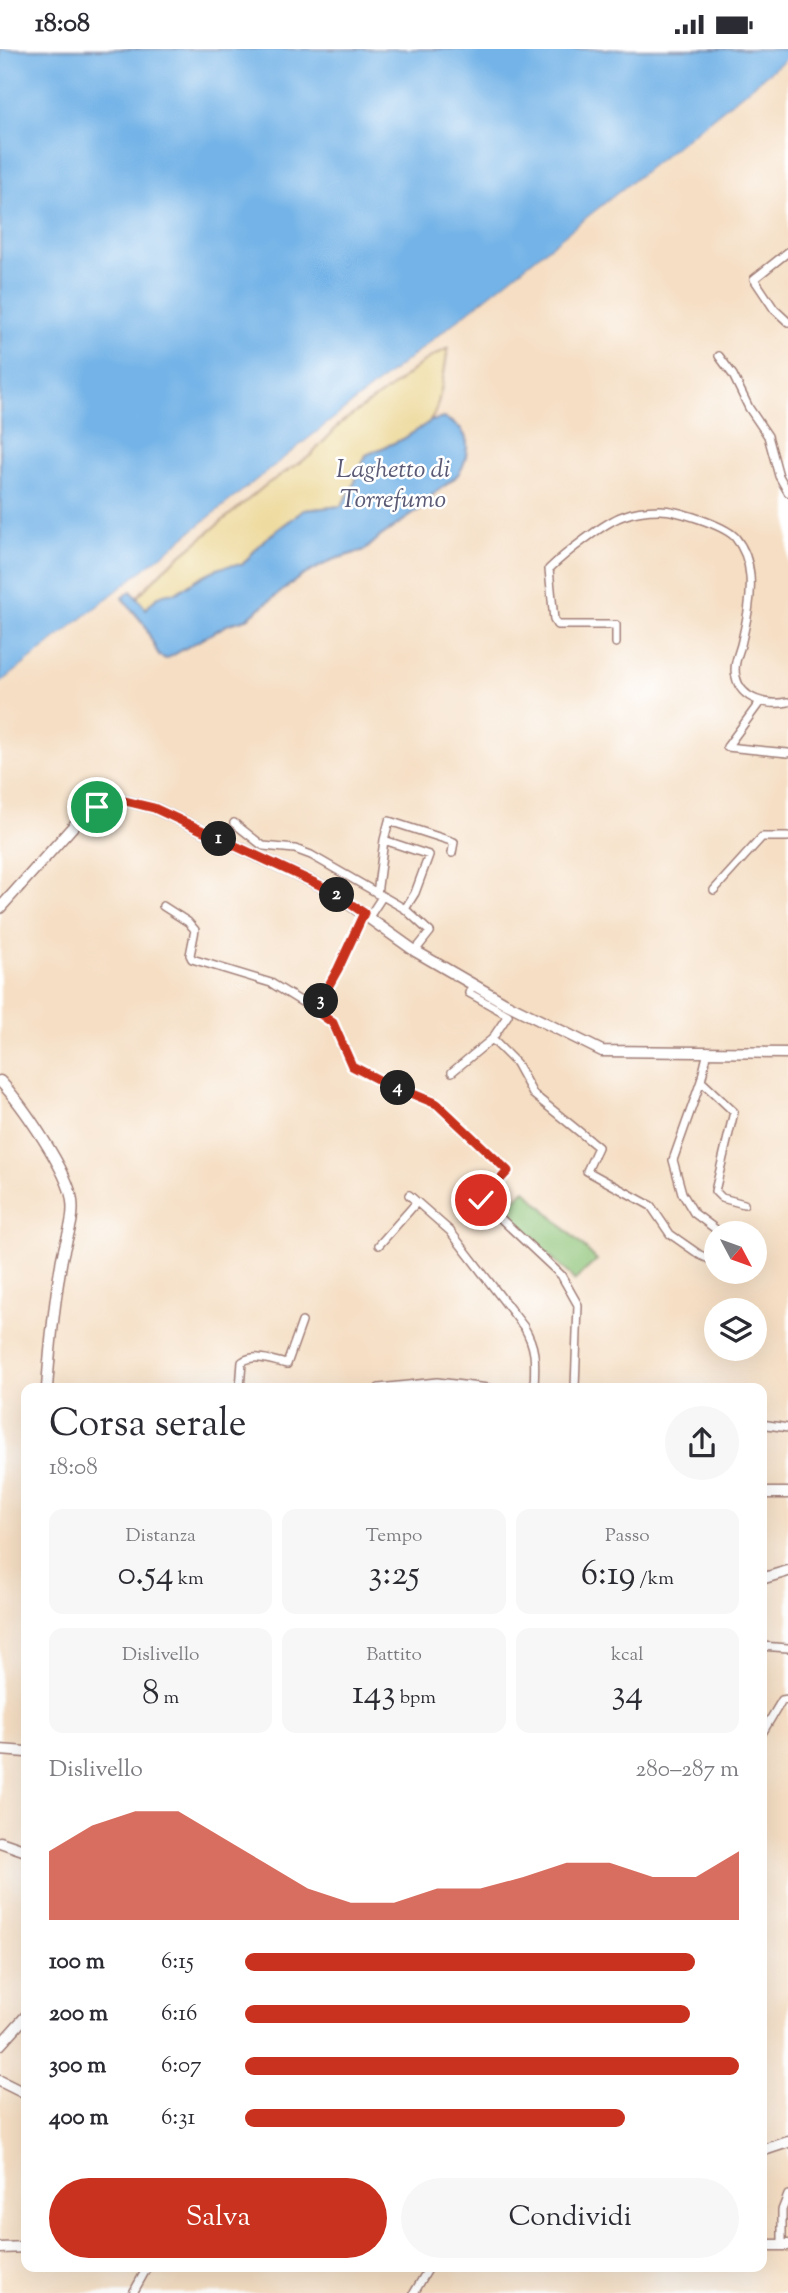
<!DOCTYPE html>
<html lang="it">
<head>
<meta charset="utf-8">
<style>
	body { margin:0; font-family:"Sorts Mill Goudy",serif; background:#f7f7f7; color:#2b2b33; height:100vh; display:flex; flex-direction:column; font-size:26px; white-space:nowrap }
	* { box-sizing:border-box; margin:0 }
	p { font-size:23px; color:#7c7c81 }
	.icon { flex:none; width:38px; height:38px; fill:none; stroke:currentColor; stroke-width:2; stroke-linecap:round; stroke-linejoin:round }
	.map { position:relative; flex:1; overflow:hidden }
	.drawer { position:absolute; left:21px; top:1334px; width:746px; height:889px; display:flex; flex-direction:column; background:#fff; border-radius:14px; box-shadow:0 7px 28px #0002 }
	.drawer>* { flex:none }
	.needle { width:46px; rotate:131deg }
	.buttons { position:absolute; left:704px; top:1172px; display:grid; gap:14px }
	.buttons a { display:grid; place-items:center; width:63px; height:63px; border-radius:50%; background:#fff; box-shadow:0 7px 28px #0002; font-size:35px }
	.pin { position:absolute; display:grid; place-items:center; width:60px; height:60px; color:#fff; margin:-30px; border:4px solid #fff; border-radius:50%; box-shadow:0 2px 7px #0007 }
	.km { position:absolute; width:35px; height:35px; margin:-18px; border-radius:50%; background:#222; color:#fff; font-size:19px; line-height:35px; text-align:center }
	.round { display:grid; place-items:center; flex:none; width:74px; height:74px; border-radius:37px; background:#f7f7f7 }
	.head { display:flex; align-items:center; justify-content:space-between; height:119px; padding:0 28px }
	h1 { font-size:38px; font-weight:600; line-height:52px }
	.figures { display:grid; grid-template-columns:repeat(3,1fr); gap:10px; height:119px; padding:7px 28px }
	.figures div { display:grid; align-content:center; border-radius:14px; background:#f7f7f7; text-align:center }
	.figures b { font-size:35px; font-weight:600 }
	.figures small { font-size:19px; font-weight:400 }
	.figures p { font-size:19px }
	.chart { height:196px; padding:14px 28px }
	.chart p { display:flex; justify-content:space-between }
	.chart svg { width:100%; height:126px; margin-top:7px; fill:#c8321e; opacity:.7 }
	.action { display:flex; gap:14px; margin-top:auto; padding:14px 28px }
	.action a { flex:1; height:80px; border-radius:42px; background:#c8321e; color:#fff; font-size:28px; font-weight:600; line-height:80px; text-align:center }
	.action a+a { background:#f7f7f7; color:#2b2b33 }
	ul { padding:0 28px; list-style:none; font-size:23px }
	li { display:grid; grid-template-columns:112px 84px 1fr; align-items:center; height:52px }
	li i { height:18px; border-radius:9px; background:#c8321e }
	.status { display:flex; justify-content:space-between; align-items:center; height:49px; padding:0 35px; background:#fff; direction:ltr }
	.status svg { height:19px; fill:currentColor }
	.map>svg:first-child { display:block }
	.green { fill:#8dc376; stroke:#6c7150; stroke-width:2 }
	.sand { fill:#eeda9e; stroke:#9c7c64; stroke-width:2 }
	.water { fill:#73b3e7; stroke:#5e6989; stroke-width:2 }
	.pier { fill:#f5dec3 }
	.lines { fill:none; stroke-linecap:round; stroke-linejoin:round }
	.street-casing { stroke:#a07e77; stroke-width:10 }
	.secondary-casing { stroke:#a07e77; stroke-width:13 }
	.street { stroke:#fff; stroke-width:7 }
	.secondary { stroke:#fff; stroke-width:10 }
	.route-casing { stroke:#fff; stroke-width:14 }
	.route { stroke:#c8321e; stroke-width:9 }
	.labels { text-anchor:middle; stroke-width:5; stroke-linejoin:round; paint-order:stroke }
	.water-label { font-size:26px; font-style:italic; fill:#5a5a76; stroke:#fff }
</style>
</head>
<body>
<div class="status"><b>18:08</b><svg viewBox="0 0 49 12"><path d="M0 12V9h3v3zM5 12V6h3v6zM10 12V3h3v9zM15 12V0h3v12zM26 1h20v11H26zM47 4h2v5h-2z"/></svg></div>
<div class="map">
<svg width="788" height="2244" viewBox="0 0 788 2244">
	<rect width="100%" height="100%" fill="#fff"/>
	<filter id="ink" filterUnits="userSpaceOnUse"><feTurbulence type="fractalNoise" baseFrequency=".0143" numOctaves="2"/><feDisplacementMap in="SourceGraphic" scale="14" xChannelSelector="R" yChannelSelector="G"/><feConvolveMatrix kernelMatrix="1 2 1 2 8 2 1 2 1" color-interpolation-filters="sRGB"/></filter>
	<filter id="wash" filterUnits="userSpaceOnUse"><feTurbulence type="fractalNoise" baseFrequency=".00686" numOctaves="4" result="noise"/><feDisplacementMap in="SourceGraphic" scale="28" xChannelSelector="R" yChannelSelector="G"/><feGaussianBlur stdDeviation="1.57" result="paint"/><feColorMatrix in="noise" values="0 0 0 0 0 0 0 0 0 0 0 0 0 0 0 0 0 1.4 0 .05"/><feComposite in="paint" operator="in"/></filter>
	<g filter="url(#wash)">
		<rect width="100%" height="100%" fill="#f5dec3"/>
		<path class="green" d="M525,1141L597,1211L574,1232L570,1226L502,1163Z"/>
		<path class="sand" d="M448,299C445,316 440,363 429,373C413,389 386,397 366,406L352,440L341,457L304,461L264,491L242,516L202,527L176,544L146,561L136,549L164,520L267,435L310,407L342,373L391,339L424,312Z"/>
		<path class="water" d="M0,0H788V9L0,635Z
			M444,369C456,375 468,383 467,398C465,438 437,432 422,459L381,487L365,501L332,511L300,528L246,570L229,575L166,610L159,607L144,575L122,549L131,542L146,560C155,549 162,542 176,544C196,531 218,514 242,516L264,491L304,461L341,457L352,440L366,406L403,390L431,372Z"/>
		<path class="pier" d="M788,9V14L0,639V635Z"/>
	</g>
	<g filter="url(#ink)">
		<g class="lines">
			<g class="street-casing">
				<path id="street" d="M788,203L754,230L774,260L788,273
					M719,307L733,326L749,359L768,387L779,427L788,443
					M616,594V576H557L554,571L549,520C563,506 605,473 623,467C633,463 649,461 660,461C677,461 723,476 735,488C744,499 749,513 750,527C752,550 746,574 741,596C738,606 733,617 736,628C741,651 768,657 788,653
					M727,698L788,704
					M727,698L760,653
					M234,774L263,797L295,800L311,806L405,860L430,883L415,902
					M384,791L429,806L415,844L405,860
					M714,841L762,788H788
					M377,845L384,791L389,772L454,793L452,804
					M163,857L188,873L195,881L190,906L192,910L271,934L315,961L333,974L352,1017L379,1031L437,1055L507,1121L481,1151L561,1226L578,1256L575,1339
					M369,868L382,848
					M473,935L469,944L508,966L492,990L516,1014L533,1045L598,1098L587,1122L651,1157L670,1185L700,1206L716,1213
					M315,961L338,920L364,864
					M708,1002L701,1032L673,1111L682,1144L694,1164L718,1182L726,1185
					M452,1023L492,990
					M701,1032L734,1063L715,1142L722,1149L744,1155
					M409,1146L450,1182L524,1278C537,1300 535,1314 534,1339
					M379,1196L417,1153
					M240,1339L242,1313C255,1304 272,1312 287,1315L302,1273
					M379,1339L437,1333L488,1339
					M761,1375L788,1379
					M761,1597L788,1599
					M761,1686L782,1651L788,1650
					M782,2196V2161L788,2146
					M133,2244L148,2217
					M414,2244L430,2217"/>
			</g>
			<g class="secondary-casing">
				<path id="secondary" d="M0,859L77,773L97,758L125,752L154,759L328,840L415,902L505,954L602,1002L788,1004
					M0,1032C21,1054 69,1123 72,1152C75,1173 64,1194 61,1215C54,1256 50,1298 47,1339
					M761,1444H788
					M761,1530L788,1522
					M0,1701L26,1703
					M0,1793L26,1802
					M0,1996L26,1967
					M0,2032L26,2045
					M761,2102L788,2093
					M761,2196H788
					M0,2199L26,2198"/>
			</g>
			<use href="#street" class="street"/>
			<use href="#secondary" class="secondary"/>
		</g>
	</g>
	<g class="lines" filter="url(#ink)">
		<g class="route-casing">
			<path id="route" d="M97,758L125,752L154,759L328,840L364,864L338,920L315,961L333,974L352,1017L379,1031L437,1055L508,1122L481,1151"/>
		</g>
		<use href="#route" class="route"/>
	</g>
	<g class="labels">
		<g class="water-label">
			<text x="393" y="428">Laghetto di<tspan x="393" dy="30">Torrefumo</tspan></text>
		</g>
	</g>
</svg>
<div class="buttons">
<a><svg class="needle" viewBox="-14 -14 28 28"><path d="M0-13l5 13h-10z" fill="#e53935"/><path d="M0 13l5-13h-10z" fill="#7c7c81"/></svg></a>
<a><svg class="icon" aria-label="layers" viewBox="0 0 24 24"><path d="M12 4l9 5-9 5-9-5zM3 14l9 5 9-5"/></svg></a>
</div>
<div class="pin" style="left:97px;top:758px;background:#1e9e55"><svg class="icon" aria-label="arrive" viewBox="0 0 24 24"><path d="M6 21V4h12l-3 4 3 4H6"/></svg></div>
<div class="pin" style="left:481px;top:1151px;background:#d93025"><svg class="icon" aria-label="check" viewBox="0 0 24 24"><path d="M5 12l5 5 9-10"/></svg></div>
<b class="km" style="left:219px;top:790px">1</b>
<b class="km" style="left:337px;top:846px">2</b>
<b class="km" style="left:321px;top:952px">3</b>
<b class="km" style="left:398px;top:1039px">4</b>
<section class="drawer">
<div class="head"><div><h1>Corsa serale</h1><p>18:08</p></div><a class="round"><svg class="icon" aria-label="share" viewBox="0 0 24 24"><path d="M12 15V3M7 8l5-5 5 5M5 13v7h14v-7"/></svg></a></div>
<div class="figures">
<div><p>Distanza</p><b>0.54<small> km</small></b></div>
<div><p>Tempo</p><b>3:25</b></div>
<div><p>Passo</p><b>6:19<small> /km</small></b></div>
</div>
<div class="figures">
<div><p>Dislivello</p><b>8<small> m</small></b></div>
<div><p>Battito</p><b>143<small> bpm</small></b></div>
<div><p>kcal</p><b>34</b></div>
</div>
<div class="chart"><p><span>Dislivello</span>280–287 m</p>
<svg viewBox="0 0 160 44" preserveAspectRatio="none"><path d="M0 44V20L10 11L20 6L30 6L40 15L50 24L60 33L70 38L80 38L90 33L100 33L110 29L120 24L130 24L140 29L150 29L160 20V44z"/></svg>
</div>
<ul>
<li><b>100 m</b>6:15<i style="width:91%"></i></li>
<li><b>200 m</b>6:16<i style="width:90%"></i></li>
<li><b>300 m</b>6:07<i style="width:100%"></i></li>
<li><b>400 m</b>6:31<i style="width:77%"></i></li>
</ul>
<div class="action"><a>Salva</a><a>Condividi</a></div>
</section>
</div>
</body>
</html>
